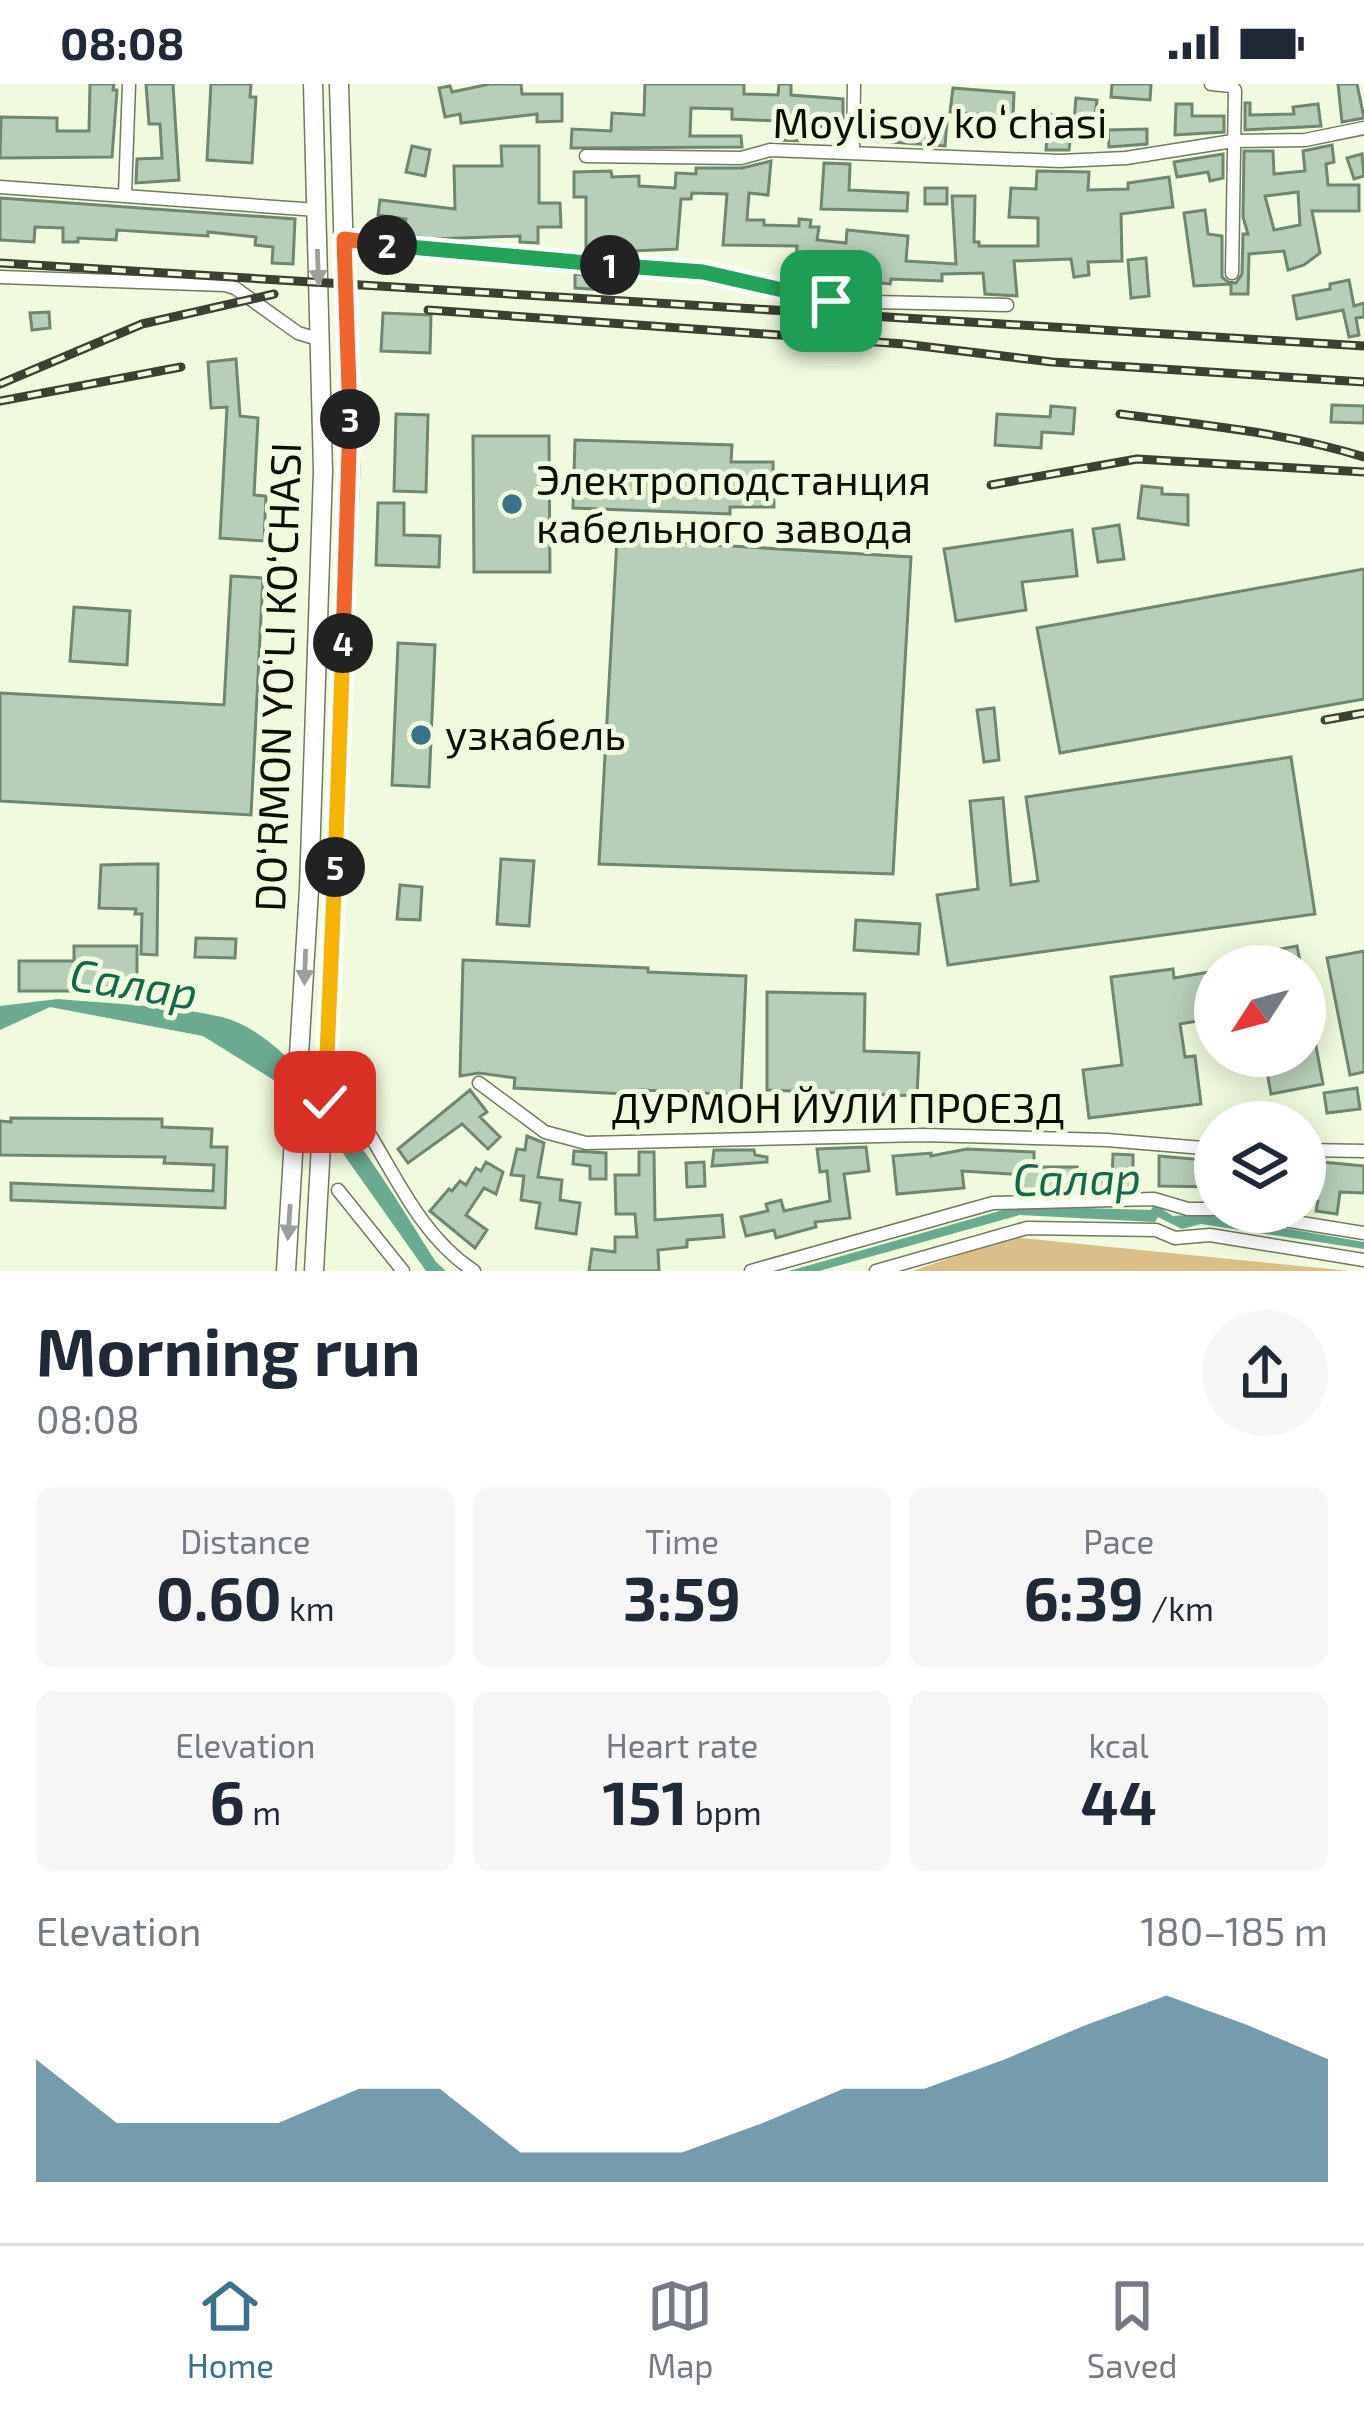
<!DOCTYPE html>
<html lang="en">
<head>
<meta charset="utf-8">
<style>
	body { margin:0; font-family:"Exo 2",sans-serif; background:#f6f6f7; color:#1f2937; height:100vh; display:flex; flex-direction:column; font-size:45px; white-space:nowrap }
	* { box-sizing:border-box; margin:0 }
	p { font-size:39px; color:#747a83 }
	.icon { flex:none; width:66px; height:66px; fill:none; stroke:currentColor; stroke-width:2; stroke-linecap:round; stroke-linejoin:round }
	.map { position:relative; height:1187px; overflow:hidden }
	.details { display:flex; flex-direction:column; background:#fff; flex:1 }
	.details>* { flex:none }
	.needle { width:78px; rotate:234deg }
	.controls { position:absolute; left:1194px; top:861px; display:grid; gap:24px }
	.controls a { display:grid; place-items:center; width:132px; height:132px; border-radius:50%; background:#fff; box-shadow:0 6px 30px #0003; font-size:60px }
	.pin { position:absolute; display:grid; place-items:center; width:102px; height:102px; color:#fff; margin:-51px; border-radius:24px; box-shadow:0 6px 18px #0006 }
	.km { position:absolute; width:60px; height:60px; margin:-30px; border-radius:50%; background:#222; color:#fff; font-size:33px; line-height:60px; text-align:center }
	.round { display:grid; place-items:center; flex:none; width:126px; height:126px; border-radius:63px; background:#f6f6f7 }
	.head { display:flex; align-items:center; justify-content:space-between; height:204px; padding:0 36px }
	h1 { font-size:66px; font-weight:700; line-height:90px }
	.metrics { display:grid; grid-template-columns:repeat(3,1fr); gap:18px; height:204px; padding:12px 36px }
	.metrics div { display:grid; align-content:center; border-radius:18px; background:#f6f6f7; text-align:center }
	.metrics b { font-size:60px; font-weight:700 }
	.metrics small { font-size:33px; font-weight:400 }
	.metrics p { font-size:33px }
	.chart { height:336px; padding:24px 36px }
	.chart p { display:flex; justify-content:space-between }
	.chart svg { width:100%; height:216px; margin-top:12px; fill:#3a728c; opacity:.7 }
	.status { display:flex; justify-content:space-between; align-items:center; height:84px; padding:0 60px; background:#fff; direction:ltr }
	.status svg { height:33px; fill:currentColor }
	.tabs { display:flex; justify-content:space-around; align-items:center; height:168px; border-top:3px solid #e0e1e3; background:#fff; font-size:33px; color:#747a83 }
	.tabs a { display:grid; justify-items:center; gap:6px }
	.tabs .selected { color:#3a728c }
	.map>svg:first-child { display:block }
	.forest { fill:#dcbe89 }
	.water { fill:#69aa90 }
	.pier { fill:#effbdc }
	.building { fill:#b7cfb7; stroke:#6f8670; stroke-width:3; fill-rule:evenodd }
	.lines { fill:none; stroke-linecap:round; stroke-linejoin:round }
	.street-casing { stroke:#6f7a5e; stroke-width:15 }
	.primary-casing { stroke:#6f7a5e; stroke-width:21 }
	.street { stroke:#fff; stroke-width:12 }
	.primary { stroke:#fff; stroke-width:18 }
	.rail-casing { stroke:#3b4032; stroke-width:9 }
	.rail { stroke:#effbdc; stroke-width:4.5; stroke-dasharray:14; stroke-linecap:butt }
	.oneway { fill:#9d9f9b }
	.split-1-casing { stroke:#fff; stroke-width:24 }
	.split-2-casing { stroke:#fff; stroke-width:24 }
	.split-3-casing { stroke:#fff; stroke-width:24 }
	.split-4-casing { stroke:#fff; stroke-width:24 }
	.split-5-casing { stroke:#fff; stroke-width:24 }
	.split-6-casing { stroke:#fff; stroke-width:24 }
	.split-1 { stroke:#22a559; stroke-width:15 }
	.split-2 { stroke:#22a559; stroke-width:15 }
	.split-3 { stroke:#f0652b; stroke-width:15 }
	.split-4 { stroke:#f0652b; stroke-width:15 }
	.split-5 { stroke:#f5b400; stroke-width:15 }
	.split-6 { stroke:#f5b400; stroke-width:15 }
	.poi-dot { fill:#3a728c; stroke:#effbdc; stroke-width:4.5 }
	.labels { text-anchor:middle; stroke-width:10; stroke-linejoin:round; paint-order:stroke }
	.street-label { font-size:42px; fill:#0b0e05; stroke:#effbdc }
	.poi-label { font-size:42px; fill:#0b0e05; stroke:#effbdc; text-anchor:start }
	.water-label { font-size:45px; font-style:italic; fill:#14664c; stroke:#effbdc }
</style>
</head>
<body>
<div class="status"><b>08:08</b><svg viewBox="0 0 49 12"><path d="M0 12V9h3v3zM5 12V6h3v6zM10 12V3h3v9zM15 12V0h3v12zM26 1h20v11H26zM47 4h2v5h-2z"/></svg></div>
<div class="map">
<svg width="1364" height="1187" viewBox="0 0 1364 1187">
	<rect width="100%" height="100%" fill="#effbdc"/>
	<path class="forest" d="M1012,1153L1349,1187H912Z"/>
	<path class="water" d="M58,915C112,920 170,921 222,933C302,952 393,1111 436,1178L446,1187H426L342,1068L280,1000L203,952L50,923L0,946V922Z
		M1154,1120L1173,1132L1201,1130L1364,1158V1165L1201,1140L1182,1145L1158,1133L1155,1138L1020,1131L819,1187H789L1017,1122L1151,1126Z"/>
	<path class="pier" d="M286,966L344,1028L341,1077L283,1013Z"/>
	<path class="building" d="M90,0H114L113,6H117L112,73L0,74L1,33L57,34V47H89Z
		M146,0H173L179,96L136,99L137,75L162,74L160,40H149Z
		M211,0H251L250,13H256L252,79L207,76Z
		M490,0H521L522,10H562V37L537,38V30L461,39L460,30L445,33L439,4L450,2L452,8Z
		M645,0H744V10L778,11L779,0H791V11L843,15V45L807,41V57L777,56V37L732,35V25L691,24L690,52H741L742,63L571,64L572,45L611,47L612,29L644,31Z
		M1112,0H1151L1150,16L1111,13Z
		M1338,0H1357L1364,34L1342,38Z
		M953,4L1014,9L1013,33L950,28Z
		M1076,14L1097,16L1094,39L1074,37Z
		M1245,19H1250V31L1294,30L1293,23L1318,20L1321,42L1245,46Z
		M1176,20H1192V32H1224V48L1175,51Z
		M1035,29L1073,33L1069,66H1046L1048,43L1034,41Z
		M864,31L886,34L885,37L947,38L945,62L864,56Z
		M1147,45V60L1109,63L1108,46Z
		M1332,61L1334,78L1326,80L1328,101H1359V127H1312L1320,169L1304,181L1288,186L1284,167L1249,170L1248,210H1231V200L1194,202L1184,129L1205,126L1208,150L1222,152V193L1228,198L1236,199L1242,190L1243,150H1248L1243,133L1244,67H1273L1274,90L1305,87L1303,67ZM1298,108L1300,141L1274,146L1265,112Z
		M412,62L430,66L425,92L406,88Z
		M501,62H539V119H560L561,143H538V159L520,158V152L433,155L404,151L406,135L378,131L380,116L455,125L454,82H502Z
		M1223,70V94L1210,97L1208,88L1177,93L1174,78Z
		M1362,70L1364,92L1354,95L1347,74Z
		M771,77L768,111L749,109L747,136H764V141L799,142V135L811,136L810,143H819L817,156L846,159L847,146L908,152L906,177L956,180L952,112H975L974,158H979V162H1038V134L1009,133L1011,104L1036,105L1037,87L1089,88L1088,106L1128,105V99L1169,93L1173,123L1121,130L1122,177L1088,178L1089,191L1074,193L1071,175L1014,177L1017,212L985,210L983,189L942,190V197L891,195L890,200L869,198L870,191H835L834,207L813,202L814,180L796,179L797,162L723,161L727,110L692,109L691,115H681L677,165L586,169V113H574V88L611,87L612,93L639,92V102L675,104L676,89L696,90V84H742Z
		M824,79L850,80L849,106L908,109L907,127L821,125Z
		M925,104H947V120H925Z
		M0,114L295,135L293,180L272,179L273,163L255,161L256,153L208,148V152L117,146L116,156L78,154V158H63V144L35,143L34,158L0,156Z
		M1146,174L1149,212L1131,214L1128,176Z
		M575,190L608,192L607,206L575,204Z
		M1349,196L1354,222L1364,219V233L1356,234L1359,251L1349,253L1343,226L1297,235L1293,212L1330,205V200Z
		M49,228L50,244L32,246L30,229Z
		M383,229L431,231L430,269L381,267Z
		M236,275L240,332L258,334L254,411L266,412L264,457L220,454L227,323L211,324L208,278Z
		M1332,321L1364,322V339L1331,338Z
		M1051,322L1075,324L1073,350L1042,348L1041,364L995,361L997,330L1050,333Z
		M396,330L428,331L426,408L394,407Z
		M473,352H549L550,488H474Z
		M575,356L732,361L731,378H773L774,423H730V430L573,424Z
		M1142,402L1162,404V410L1188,411V441L1138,434Z
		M378,419H404V451L440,452L439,483L376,481Z
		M1119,441L1124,475L1098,478L1093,445Z
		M1072,446L1077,492L1022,498L1026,526L956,537L944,465Z
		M617,455L911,473L893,790L599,780Z
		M1364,485V615L1060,669L1037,544Z
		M231,492L263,494L251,731L0,717V609L224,621Z
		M74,523L130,527L127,581L70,577Z
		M398,559L435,561L429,703L392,701Z
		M994,624L999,676L984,678L977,626Z
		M1291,673L1315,830L948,881L937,811L978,805L970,717L1003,714L1011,801L1038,797L1026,713Z
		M501,775L534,777L529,842L497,840Z
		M137,780H158L157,871L141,870L142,830H135L136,825L99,824L101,781Z
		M400,801L422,803L420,836L397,835Z
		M856,836L920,840L918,870L854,866Z
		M196,854L236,855L235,874L195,873Z
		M74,862H137V907H19V877H74Z
		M1297,862L1301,882H1246L1244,872Z
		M1364,867V988L1350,991L1327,874Z
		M463,876L648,884V888L746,892L741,1011L642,1006V1011L514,1004L515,994L479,989L460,992Z
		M1173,885L1174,894L1215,887V934L1180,940L1185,973L1195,972L1201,1020L1089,1034L1083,986L1122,981L1111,893Z
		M767,908L865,910L864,967L919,969L917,1012L767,1006Z
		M1311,935L1323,1000L1271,1010L1264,972H1305V936Z
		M1357,1004L1360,1025L1327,1029L1324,1009Z
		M470,1006L487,1028L480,1033L500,1053L488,1065L462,1040L408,1079L398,1065Z
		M11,1034L162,1035V1043L212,1045L211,1063H227L225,1124L11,1116V1099L213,1107L214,1081L164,1079L165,1073L0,1071V1037L11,1038Z
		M527,1052L544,1059L538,1093L562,1096L560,1116L580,1119L576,1150L536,1144L540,1119L521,1116L524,1092L511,1091L517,1065L525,1066Z
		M866,1063L869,1087L844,1090L850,1134L815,1138L816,1143L776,1154L774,1146L746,1152L741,1133L768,1127L766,1120L781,1116L784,1127L830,1117L827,1087L820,1088L817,1065Z
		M967,1065L1034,1068V1083H1077L1076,1092L1112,1095L1113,1070L1133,1071V1105L1023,1108L1024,1091L962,1087L964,1104L897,1110L893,1072L931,1069V1072Z
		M714,1066H754L755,1071L767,1073V1078L712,1082Z
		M574,1067L606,1069V1095H590V1082L573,1080Z
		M639,1068H654L655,1136L722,1131L724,1153L687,1156V1163L658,1166L659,1187H589L592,1165L615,1168V1153H637L635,1130H616L615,1091H639Z
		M1159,1072L1215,1077V1103L1159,1102Z
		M1312,1077L1364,1082V1109L1340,1108L1337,1130L1316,1127L1318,1117L1305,1116V1090H1311Z
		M486,1078L503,1088L496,1110L484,1104L466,1131L487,1146L475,1164L430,1127L449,1105L452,1107L460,1097L466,1101L476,1084L481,1087Z
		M704,1078L705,1102L687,1103L686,1079Z"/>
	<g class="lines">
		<g class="street-casing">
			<path id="street" d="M1211,0L1231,2L1235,6L1232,189
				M853,68L854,0
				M586,72L741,74L770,66L1060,77L1126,74L1233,57L1305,56L1364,44
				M0,103L317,126
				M125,111L129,0
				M343,155L509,174L703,188L831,217L1007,221
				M0,193L225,201L235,204L298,249L321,256
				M479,999L545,1048L586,1059L923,1051L1107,1056L1215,1065
				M325,1018L355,1027C392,1082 417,1150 474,1187
				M1305,1066L1364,1067
				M338,1106L403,1187
				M1234,1128L1364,1149
				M751,1187L993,1119L1154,1115L1188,1125H1215
				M876,1187L1027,1144L1156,1146L1175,1154L1210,1151L1364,1176"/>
		</g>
		<g class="primary-casing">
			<path id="primary" d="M286,1187L309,805L323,387L313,0
				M314,1187L333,843L350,383L339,0"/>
		</g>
		<use href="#street" class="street"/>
		<use href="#primary" class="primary"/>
		<g class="rail-casing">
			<path id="rail" d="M0,179L1364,262
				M428,226L904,260L1052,278L1364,298
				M0,300L142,240L274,210
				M0,317L181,283
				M1120,330C1201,341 1285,348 1364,373
				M991,401L1137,375L1364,388
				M1325,636L1364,629"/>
		</g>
		<use href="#rail" class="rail"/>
	</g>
	<defs><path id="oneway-solid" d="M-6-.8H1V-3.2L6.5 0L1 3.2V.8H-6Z" transform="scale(3)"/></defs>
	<g class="oneway">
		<use href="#oneway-solid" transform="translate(318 183) rotate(88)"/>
		<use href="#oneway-solid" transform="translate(305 883) rotate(92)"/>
		<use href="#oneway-solid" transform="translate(289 1138) rotate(94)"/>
	</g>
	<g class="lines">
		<g class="split-1-casing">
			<path id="split-1" d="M610,181L703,188L831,217"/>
		</g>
		<g class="split-2-casing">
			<path id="split-2" d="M387,161L610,181"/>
		</g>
		<g class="split-3-casing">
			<path id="split-3" d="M350,335L344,155L387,161"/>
		</g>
		<g class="split-4-casing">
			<path id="split-4" d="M343,559L350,335"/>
		</g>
		<g class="split-5-casing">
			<path id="split-5" d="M335,783L343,559"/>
		</g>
		<g class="split-6-casing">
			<path id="split-6" d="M325,1018L335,783"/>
		</g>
		<use href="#split-1" class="split-1"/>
		<use href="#split-2" class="split-2"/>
		<use href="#split-3" class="split-3"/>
		<use href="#split-4" class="split-4"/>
		<use href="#split-5" class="split-5"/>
		<use href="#split-6" class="split-6"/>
	</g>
	<g class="poi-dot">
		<circle cx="512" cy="420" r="12"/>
		<circle cx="421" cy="651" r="12"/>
	</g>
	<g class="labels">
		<g class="street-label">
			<text x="940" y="54">Moylisoy koʻchasi</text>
			<text transform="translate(278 593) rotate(-88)" y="15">DO‘RMON YO‘LI KO‘CHASI</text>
			<text x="838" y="1039">ДУРМОН ЙУЛИ ПРОЕЗД</text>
		</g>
		<g class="poi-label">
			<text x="536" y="411">Электроподстанция<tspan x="536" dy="48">кабельного завода</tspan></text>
			<text x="445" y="666">узкабель</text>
		</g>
		<g class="water-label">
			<text transform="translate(134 900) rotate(9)" y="16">Салар</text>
			<text transform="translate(1077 1095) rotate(-1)" y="16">Салар</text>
		</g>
	</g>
</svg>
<div class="controls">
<a><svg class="needle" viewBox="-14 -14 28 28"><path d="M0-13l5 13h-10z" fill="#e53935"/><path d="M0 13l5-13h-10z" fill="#747a83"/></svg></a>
<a><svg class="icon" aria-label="layers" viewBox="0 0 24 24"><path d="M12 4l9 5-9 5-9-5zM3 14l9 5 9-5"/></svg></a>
</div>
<div class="pin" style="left:831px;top:217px;background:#1e9e55"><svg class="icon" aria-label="arrive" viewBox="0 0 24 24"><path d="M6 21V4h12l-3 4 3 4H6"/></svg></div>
<div class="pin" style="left:325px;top:1018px;background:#d93025"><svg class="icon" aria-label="check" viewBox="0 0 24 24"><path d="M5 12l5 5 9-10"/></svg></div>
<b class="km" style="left:610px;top:181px">1</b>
<b class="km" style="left:387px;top:161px">2</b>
<b class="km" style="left:350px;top:335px">3</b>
<b class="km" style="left:343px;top:559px">4</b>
<b class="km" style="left:335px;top:783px">5</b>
</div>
<section class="details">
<div class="head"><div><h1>Morning run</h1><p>08:08</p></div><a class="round"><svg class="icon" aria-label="share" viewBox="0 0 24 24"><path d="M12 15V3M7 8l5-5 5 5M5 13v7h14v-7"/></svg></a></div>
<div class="metrics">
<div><p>Distance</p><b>0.60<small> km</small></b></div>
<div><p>Time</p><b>3:59</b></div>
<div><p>Pace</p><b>6:39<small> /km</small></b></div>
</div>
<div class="metrics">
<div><p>Elevation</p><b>6<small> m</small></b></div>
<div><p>Heart rate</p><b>151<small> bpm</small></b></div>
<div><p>kcal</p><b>44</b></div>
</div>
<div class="chart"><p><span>Elevation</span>180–185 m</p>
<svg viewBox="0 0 160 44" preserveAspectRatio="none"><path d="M0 44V19L10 32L20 32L30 32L40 25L50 25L60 38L70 38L80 38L90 32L100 25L110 25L120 19L130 12L140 6L150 12L160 19V44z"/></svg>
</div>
</section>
<nav class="tabs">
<a class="selected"><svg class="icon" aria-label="home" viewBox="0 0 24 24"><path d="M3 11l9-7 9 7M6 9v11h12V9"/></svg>Home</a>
<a><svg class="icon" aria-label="map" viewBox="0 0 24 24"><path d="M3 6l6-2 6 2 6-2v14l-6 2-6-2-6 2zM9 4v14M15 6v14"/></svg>Map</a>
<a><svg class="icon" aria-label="saved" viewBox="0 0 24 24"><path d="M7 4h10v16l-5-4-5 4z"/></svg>Saved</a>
</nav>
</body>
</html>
